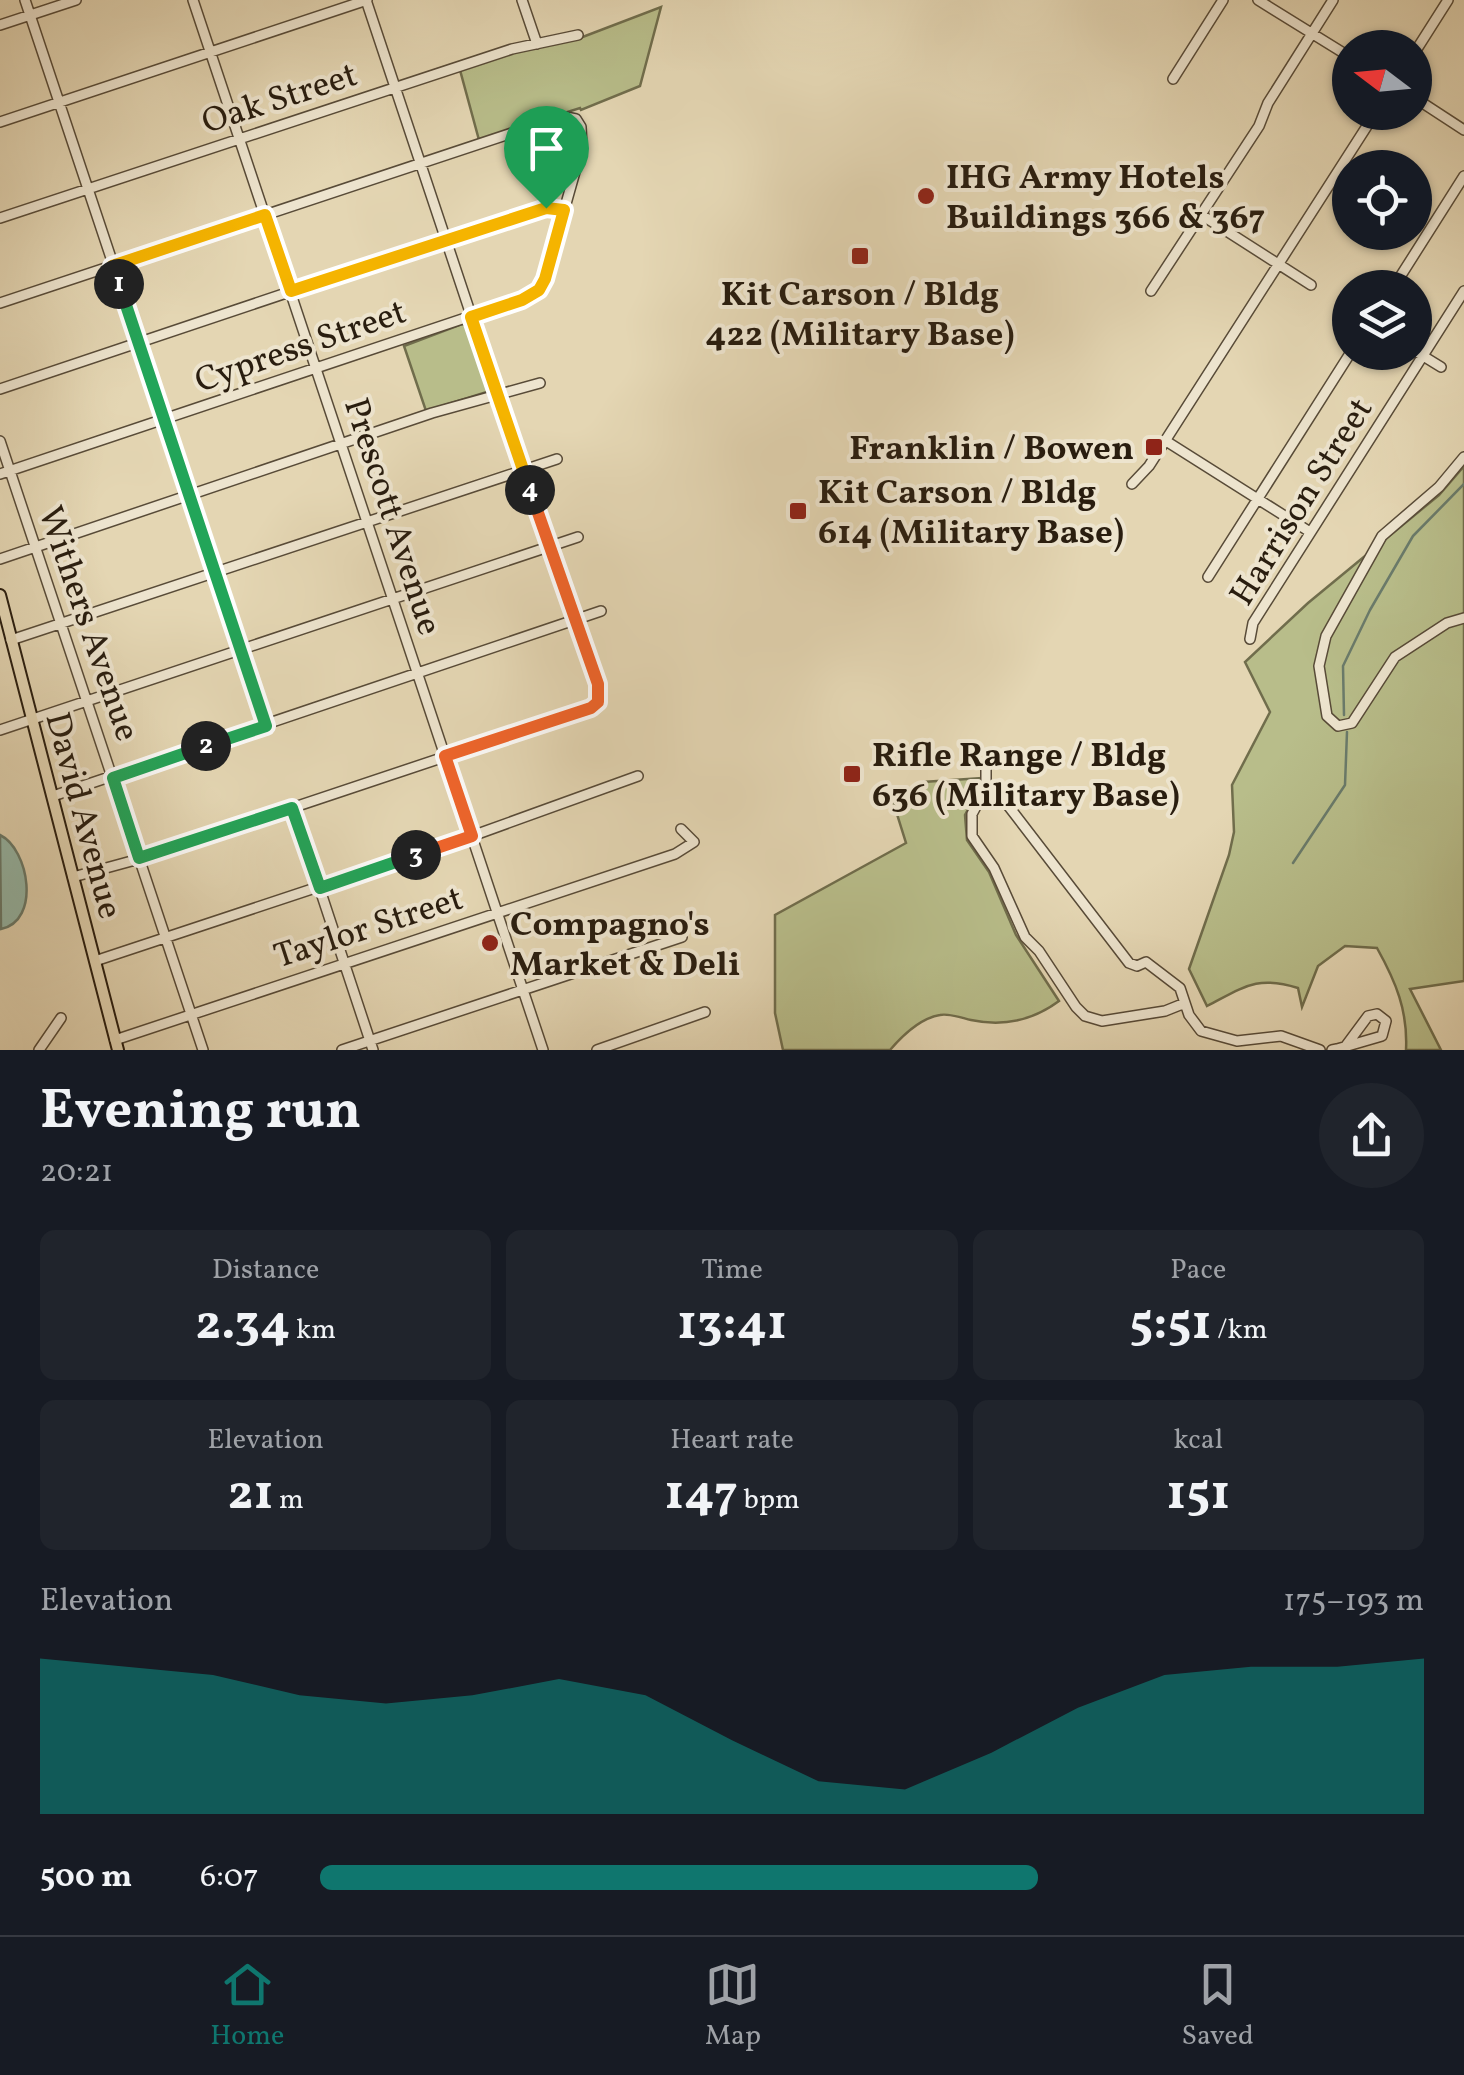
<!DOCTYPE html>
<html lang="en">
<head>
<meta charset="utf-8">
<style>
	body { margin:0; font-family:Vollkorn,serif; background:#20242c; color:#f1f3f6; height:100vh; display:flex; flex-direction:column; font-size:38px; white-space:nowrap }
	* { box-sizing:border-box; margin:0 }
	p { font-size:32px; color:#9ea1a6 }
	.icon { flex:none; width:55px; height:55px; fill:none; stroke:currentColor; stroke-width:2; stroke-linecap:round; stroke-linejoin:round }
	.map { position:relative; height:1050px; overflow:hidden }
	.sheet { display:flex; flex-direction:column; background:#171b24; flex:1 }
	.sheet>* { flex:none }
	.needle { width:65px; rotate:286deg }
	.tools { position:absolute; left:1332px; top:30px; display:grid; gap:20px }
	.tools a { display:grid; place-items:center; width:100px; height:100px; border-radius:50%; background:#171b24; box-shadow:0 2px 8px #0004; font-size:50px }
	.pin { position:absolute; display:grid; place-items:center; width:85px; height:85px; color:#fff; margin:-102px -42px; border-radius:50% 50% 50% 0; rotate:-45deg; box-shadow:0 0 10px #0007 }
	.pin .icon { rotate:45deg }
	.km { position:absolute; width:50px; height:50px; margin:-25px; border-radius:50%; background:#222; color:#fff; font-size:28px; line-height:50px; text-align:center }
	.round { display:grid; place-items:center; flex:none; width:105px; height:105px; border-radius:52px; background:#20242c }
	.headline { display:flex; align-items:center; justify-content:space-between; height:170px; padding:0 40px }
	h1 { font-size:55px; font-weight:700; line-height:75px }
	.metrics { display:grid; grid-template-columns:repeat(3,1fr); gap:15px; height:170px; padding:10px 40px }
	.metrics div { display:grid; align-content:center; border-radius:15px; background:#20242c; text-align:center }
	.metrics b { font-size:50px; font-weight:700 }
	.metrics small { font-size:28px; font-weight:400 }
	.metrics p { font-size:28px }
	.chart { height:280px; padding:20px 40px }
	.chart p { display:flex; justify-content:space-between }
	.chart svg { width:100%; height:180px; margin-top:10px; fill:#0f766e; opacity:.7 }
	ul { padding:0 40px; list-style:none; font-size:32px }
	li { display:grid; grid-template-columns:160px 120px 1fr; align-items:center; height:75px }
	li i { height:25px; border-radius:12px; background:#0f766e }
	.dock { display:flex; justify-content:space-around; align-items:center; height:140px; border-top:2px solid #363941; background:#171b24; font-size:28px; color:#9ea1a6 }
	.dock a { display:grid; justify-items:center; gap:5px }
	.dock .on { color:#0f766e }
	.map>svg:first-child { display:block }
	.green { fill:#b8bd8a; stroke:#706d4c; stroke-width:2.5 }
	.water { fill:#96b9a9; stroke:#6a7b6b; stroke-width:2.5 }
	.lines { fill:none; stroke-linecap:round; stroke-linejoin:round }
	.stream { stroke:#6a7b6b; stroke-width:2.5 }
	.minor-casing { stroke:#584b38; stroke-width:12 }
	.major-casing { stroke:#291d0f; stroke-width:14 }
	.minor { stroke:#ede4ce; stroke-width:9 }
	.major { stroke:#e4d6b3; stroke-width:10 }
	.split-1-casing { stroke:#fff; stroke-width:20 }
	.split-2-casing { stroke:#fff; stroke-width:20 }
	.split-3-casing { stroke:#fff; stroke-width:20 }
	.split-4-casing { stroke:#fff; stroke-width:20 }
	.split-5-casing { stroke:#fff; stroke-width:20 }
	.split-1 { stroke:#f5b400; stroke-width:12 }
	.split-2 { stroke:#22a559; stroke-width:12 }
	.split-3 { stroke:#22a559; stroke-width:12 }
	.split-4 { stroke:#f0652b; stroke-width:12 }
	.split-5 { stroke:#f5b400; stroke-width:12 }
	.poi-dot { fill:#8f2418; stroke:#ede4ce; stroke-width:4 }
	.labels { text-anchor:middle; stroke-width:8; stroke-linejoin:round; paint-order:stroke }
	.street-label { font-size:35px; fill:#291d0f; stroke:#ede4ce }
	.poi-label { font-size:35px; font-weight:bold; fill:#291d0f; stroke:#ede4ce; text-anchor:start }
</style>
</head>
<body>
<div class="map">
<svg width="1464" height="1050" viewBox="0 0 1464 1050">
	<rect width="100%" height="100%" fill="#e4d6b3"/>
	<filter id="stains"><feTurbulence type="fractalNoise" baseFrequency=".002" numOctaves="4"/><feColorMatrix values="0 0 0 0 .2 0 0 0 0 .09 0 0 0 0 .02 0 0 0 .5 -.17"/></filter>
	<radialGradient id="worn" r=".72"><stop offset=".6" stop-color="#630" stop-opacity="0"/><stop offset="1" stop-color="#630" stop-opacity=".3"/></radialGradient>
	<path class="green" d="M661,7L640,86L581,110L580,108L479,140L460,70L512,53L580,38Z
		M462,324L469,326L490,391L426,411L404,346Z
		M1464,466V981L1410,989L1441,1050H1406C1408,1011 1396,982 1377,948L1345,946L1318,966L1302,1007L1298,988C1257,975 1244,987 1207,1006L1189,969L1229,855L1234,832L1232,785L1270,712L1245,662L1308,603L1439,495Z
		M981,778L979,789L965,815L967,840L989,872L1016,935L1059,1001C1032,1021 1004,1027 971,1020C962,1018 949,1013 940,1015C921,1018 902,1036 890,1050H783L775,1013V915L906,843L891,795L899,788L918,795L923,782Z"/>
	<path class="water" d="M0,835C29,849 41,921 1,929Z"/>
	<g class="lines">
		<path class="stream" d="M1344,715L1343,666L1370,610L1413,536L1464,484
			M1293,863L1345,785L1347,732"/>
		<g class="minor-casing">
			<path id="minor" d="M25,0L267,726
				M193,0L543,1050
				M522,0L537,44
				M1258,0L1350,57
				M0,25L76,0
				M1415,52L1448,0
				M1173,79L1223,0
				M1415,98L1464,130
				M0,122L367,0
				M1200,214L1311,285
				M0,218L512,49L578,35
				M1393,288L1464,176
				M1151,291L1259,126L1268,103L1333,0
				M0,303L527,128L566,117L576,119L581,127L582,147L547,271L542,286L534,295L0,474
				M1348,309L1350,310
				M1415,351L1441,367
				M0,389L525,213L546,208L564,210
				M0,441L203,1050
				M1166,441L1310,532
				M1464,457L1439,487L1382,536L1326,636L1319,666L1327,716L1338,726L1352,723L1395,657L1447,623L1464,618
				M1132,484L1149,466L1376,112
				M0,559L432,413L540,383
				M1208,577L1351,352
				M1250,639L1253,623L1464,291
				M11,640L557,459
				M0,730L578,537
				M986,768V788L972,814V836L994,868L1025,937L1039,951L1076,1007L1085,1016L1102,1021L1165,1011L1185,1003
				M986,788L1000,795L1129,963L1137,966L1146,962L1180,988L1189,1015L1201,1031L1237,1041L1281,1036L1320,1050
				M53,796L601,611
				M293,808L373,1050
				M73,877L139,859L591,708L598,702V684L548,546L366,0
				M95,961L472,836L638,776
				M115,1040L675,854L694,842L681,829
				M39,1050L61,1018
				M342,1050L682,937
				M597,1050L705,1012
				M1332,1050L1337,1049L1382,1036L1386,1021L1377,1014L1368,1016L1345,1047"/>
		</g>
		<g class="major-casing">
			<path id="major" d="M0,595L118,1050"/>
		</g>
		<use href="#minor" class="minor"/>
		<use href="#major" class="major"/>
	</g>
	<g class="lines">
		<g class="split-1-casing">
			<path id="split-1" d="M119,284L112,266L265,215L291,291L546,208"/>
		</g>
		<g class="split-2-casing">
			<path id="split-2" d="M119,284L266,726L206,746"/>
		</g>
		<g class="split-3-casing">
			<path id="split-3" d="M206,746L113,778L139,858L292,808L320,888L416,855"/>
		</g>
		<g class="split-4-casing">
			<path id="split-4" d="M416,855L472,836L445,756L591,708L598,702V684L530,490"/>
		</g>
		<g class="split-5-casing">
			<path id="split-5" d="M530,490L471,317L522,300L539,290L545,279L564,210L546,208"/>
		</g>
		<use href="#split-1" class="split-1"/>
		<use href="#split-2" class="split-2"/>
		<use href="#split-3" class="split-3"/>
		<use href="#split-4" class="split-4"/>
		<use href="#split-5" class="split-5"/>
	</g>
	<g class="poi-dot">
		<circle cx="926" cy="196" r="10"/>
		<rect x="850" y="246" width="20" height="20" rx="5"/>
		<rect x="1144" y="437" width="20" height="20" rx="5"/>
		<rect x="788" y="501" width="20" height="20" rx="5"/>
		<rect x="842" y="764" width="20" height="20" rx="5"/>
		<circle cx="490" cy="943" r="10"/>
	</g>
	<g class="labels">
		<g class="street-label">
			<text transform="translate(279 97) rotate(-18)" y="12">Oak Street</text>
			<text transform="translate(300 345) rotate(-19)" y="12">Cypress Street</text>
			<text transform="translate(1300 501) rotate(-58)" y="12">Harrison Street</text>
			<text transform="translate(394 516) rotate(72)" y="12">Prescott Avenue</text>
			<text transform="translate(90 623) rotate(71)" y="12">Withers Avenue</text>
			<text transform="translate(85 815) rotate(75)" y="12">David Avenue</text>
			<text transform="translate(368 926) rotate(-18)" y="12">Taylor Street</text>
		</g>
		<g class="poi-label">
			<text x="946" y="188">IHG Army Hotels<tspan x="946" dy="40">Buildings 366 &amp; 367</tspan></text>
			<text x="860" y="305" text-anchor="middle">Kit Carson / Bldg<tspan x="860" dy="40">422 (Military Base)</tspan></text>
			<text x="1134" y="459" text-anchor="end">Franklin / Bowen</text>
			<text x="818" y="503">Kit Carson / Bldg<tspan x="818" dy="40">614 (Military Base)</tspan></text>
			<text x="872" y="766">Rifle Range / Bldg<tspan x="872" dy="40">636 (Military Base)</tspan></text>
			<text x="510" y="935">Compagno's<tspan x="510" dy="40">Market &amp; Deli</tspan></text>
		</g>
	</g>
	<rect width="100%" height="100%" filter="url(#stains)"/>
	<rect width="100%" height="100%" fill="url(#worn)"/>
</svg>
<div class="tools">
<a><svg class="needle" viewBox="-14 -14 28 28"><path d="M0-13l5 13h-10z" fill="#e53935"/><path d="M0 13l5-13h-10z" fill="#9ea1a6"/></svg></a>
<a><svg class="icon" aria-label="locate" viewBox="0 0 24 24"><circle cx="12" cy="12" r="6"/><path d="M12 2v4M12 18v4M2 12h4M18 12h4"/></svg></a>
<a><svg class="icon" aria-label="layers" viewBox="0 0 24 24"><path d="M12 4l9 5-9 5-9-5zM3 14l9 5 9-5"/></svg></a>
</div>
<div class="pin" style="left:546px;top:208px;background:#1e9e55"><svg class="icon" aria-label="arrive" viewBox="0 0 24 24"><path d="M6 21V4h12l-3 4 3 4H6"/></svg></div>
<b class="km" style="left:119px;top:284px">1</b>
<b class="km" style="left:206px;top:746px">2</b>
<b class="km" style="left:416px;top:855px">3</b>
<b class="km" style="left:530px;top:490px">4</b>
</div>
<section class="sheet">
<div class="headline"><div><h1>Evening run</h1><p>20:21</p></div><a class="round"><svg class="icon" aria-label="share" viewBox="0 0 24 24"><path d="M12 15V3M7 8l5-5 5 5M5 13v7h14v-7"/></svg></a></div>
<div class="metrics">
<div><p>Distance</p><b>2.34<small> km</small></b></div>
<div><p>Time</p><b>13:41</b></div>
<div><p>Pace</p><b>5:51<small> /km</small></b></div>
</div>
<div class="metrics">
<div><p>Elevation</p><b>21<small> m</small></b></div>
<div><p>Heart rate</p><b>147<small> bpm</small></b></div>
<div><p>kcal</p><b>151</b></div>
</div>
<div class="chart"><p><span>Elevation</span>175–193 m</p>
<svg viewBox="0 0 160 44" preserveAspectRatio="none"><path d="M0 44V6L10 8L20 10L30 15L40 17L50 15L60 11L70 15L80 26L90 36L100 38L110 29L120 18L130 10L140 8L150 8L160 6V44z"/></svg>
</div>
<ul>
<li><b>500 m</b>6:07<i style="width:65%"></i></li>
</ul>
</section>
<nav class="dock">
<a class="on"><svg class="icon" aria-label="home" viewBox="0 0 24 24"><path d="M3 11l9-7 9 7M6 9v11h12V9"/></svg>Home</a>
<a><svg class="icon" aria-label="map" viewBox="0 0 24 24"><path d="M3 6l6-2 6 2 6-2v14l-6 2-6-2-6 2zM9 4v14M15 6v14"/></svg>Map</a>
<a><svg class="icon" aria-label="saved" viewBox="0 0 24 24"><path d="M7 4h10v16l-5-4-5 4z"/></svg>Saved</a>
</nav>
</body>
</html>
